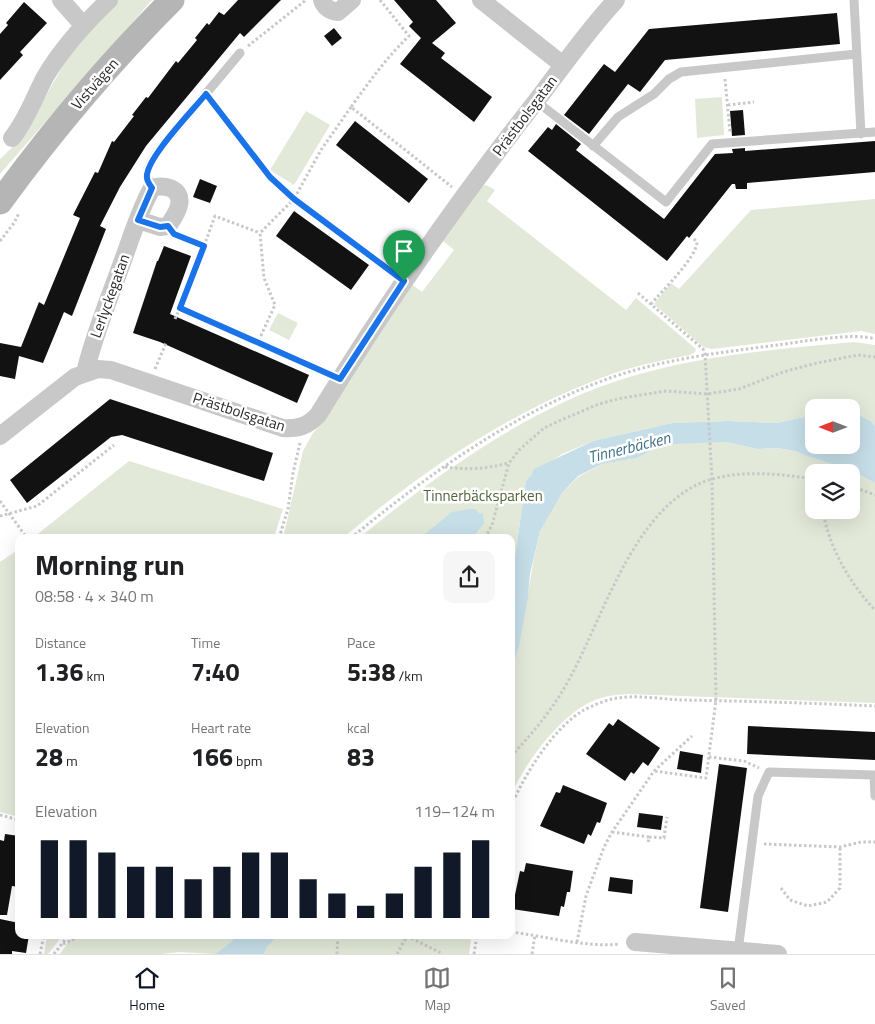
<!DOCTYPE html>
<html lang="en">
<head>
<meta charset="utf-8">
<style>
	body { margin:0; font-family:"Titillium Web",sans-serif; background:#f6f6f6; color:#202124; height:100vh; display:flex; flex-direction:column; font-size:19px; white-space:nowrap }
	* { box-sizing:border-box; margin:0 }
	p { font-size:16px; color:#757577 }
	.icon { flex:none; width:28px; height:28px; fill:none; stroke:currentColor; stroke-width:2; stroke-linecap:round; stroke-linejoin:round }
	.map { position:relative; flex:1; overflow:hidden }
	.panel { position:absolute; left:15px; top:534px; width:500px; height:405px; display:flex; flex-direction:column; background:#fff; border-radius:10px; box-shadow:0 5px 20px #0002 }
	.panel>* { flex:none }
	.needle { width:32px; rotate:270deg }
	.buttons { position:absolute; left:805px; top:399px; display:grid; gap:10px }
	.buttons a { display:grid; place-items:center; width:55px; height:55px; border-radius:10px; background:#fff; box-shadow:0 5px 20px #0002; font-size:25px }
	.pin { position:absolute; display:grid; place-items:center; width:42px; height:42px; color:#fff; margin:-51px -21px; border-radius:50% 50% 50% 0; rotate:-45deg; box-shadow:0 0 5px #0007 }
	.pin .icon { rotate:45deg }
	.round { display:grid; place-items:center; flex:none; width:52px; height:52px; border-radius:10px; background:#f6f6f6 }
	.overview { display:flex; align-items:center; justify-content:space-between; height:85px; padding:0 20px }
	h1 { font-size:28px; font-weight:700; line-height:38px }
	.figures { display:grid; grid-template-columns:repeat(3,1fr); gap:8px; height:85px; padding:5px 20px }
	.figures div { display:grid; align-content:center }
	.figures b { font-size:25px; font-weight:700 }
	.figures small { font-size:14px; font-weight:400 }
	.figures p { font-size:14px }
	.chart { height:140px; padding:10px 20px }
	.chart p { display:flex; justify-content:space-between }
	.chart svg { width:100%; height:90px; margin-top:5px; stroke:#111827; stroke-width:6 }
	.tabs { display:flex; justify-content:space-around; align-items:center; height:70px; border-top:1px solid #e0e0e0; background:#fff; font-size:14px; color:#757577 }
	.tabs a { display:grid; justify-items:center; gap:2px }
	.tabs .current { color:#111827 }
	.map>svg:first-child { display:block }
	.green { fill:#e3e9d9; fill-rule:evenodd }
	.water { fill:#c6dee8 }
	.building { fill:#121212 }
	.lines { fill:none; stroke-linecap:round; stroke-linejoin:round }
	.path { stroke:#c8c8c8; stroke-width:3; stroke-dasharray:2.5 2.5; stroke-linecap:butt }
	.service { stroke:#c8c8c8; stroke-width:9 }
	.minor { stroke:#c8c8c8; stroke-width:18 }
	.secondary { stroke:#b5b5b5; stroke-width:25 }
	.route-casing { stroke:#fff; stroke-width:10 }
	.route { stroke:#1a73e8; stroke-width:6 }
	.labels { text-anchor:middle; stroke-width:5; stroke-linejoin:round; paint-order:stroke }
	.street-label { font-size:15px; fill:#2b2b2b; stroke:#fff }
	.park-label { font-size:15px; fill:#52633c; stroke:#fff }
	.water-label { font-size:16px; font-style:italic; fill:#407287; stroke:#fff }
</style>
</head>
<body>
<div class="map">
<svg width="875" height="954" viewBox="0 0 875 954">
	<rect width="100%" height="100%" fill="#fff"/>
	<path class="green" d="M118,0H152L0,174V159L22,138L73,48Z
		M722,97L724,135L697,138L695,99Z
		M306,111L330,125L294,185L270,170Z
		M486,185L495,190L487,201L626,310L636,298L696,349L695,352L690,355C662,360 635,366 609,375C511,411 422,471 344,537L283,538L303,451L313,433L324,421L410,283L422,292L454,250L443,241L481,186Z
		M875,199V334L861,331L712,349L703,347L654,304L671,283L679,289L751,210Z
		M278,313L298,323L289,340L269,330Z
		M854,342L875,345V426L871,421L851,411V408H814V415L776,423L728,421L672,423L593,441L562,454L526,481L511,583V538H359C437,474 532,406 629,377C701,355 779,349 854,342Z
		M699,442H726L758,449L777,448L795,451L809,457L820,460L854,472L875,483V703L627,694C615,695 604,696 593,701C560,715 525,763 511,795V673L519,647L534,558L540,531L549,513L562,493L578,477L602,464L637,458L657,448L676,444ZM814,472H851V510H814Z
		M129,461L283,509L274,537H34Z
		M19,549V817L0,812V562Z
		M47,935H63L48,954H44Z
		M73,935H236L232,941L215,954L179,952L161,954H60Z
		M279,935H470L471,940L469,954H264L267,947Z"/>
	<path class="water" d="M851,411L871,421L875,426V483L854,472L820,460L809,457L795,451L777,448L758,449L726,442L676,444L657,448L637,458L602,464L578,476L562,493L540,531L530,574L528,597L519,647L511,673V583L526,481L531,476L534,469L593,441L672,423L728,421L776,423L814,415V445H851Z
		M469,509H475L480,514L483,513L484,523L473,537H421L452,512Z
		M236,935H279L267,947L264,954H215L232,941Z"/>
	<path class="building" d="M238,0H281L244,37L240,33L146,146L120,187L100,226L106,229L72,316L64,312L43,363L19,356L15,379L0,376V343L21,347L39,302L44,305L80,218L73,215L95,172L98,173L112,141L114,142L134,116L132,115L146,97L148,98L176,61L178,63L197,40L195,38L207,23L209,25L219,12L224,15Z
		M394,0H436L456,23L432,43L445,53L441,58L492,97L474,122L400,64L421,38L409,26L413,22Z
		M24,2L47,23L20,52L23,55L0,80V34L8,25L6,23Z
		M837,13L840,44L665,60L640,92L628,84L589,134L564,115L604,64L615,72L649,29Z
		M334,28L342,38L332,46L324,36Z
		M743,110L745,135L732,136L730,111Z
		M355,121L428,179L409,203L336,145Z
		M556,124L581,144L576,150L664,219L715,154L733,153L732,149L745,148V151L875,141V172L747,183V189H736L735,184H732L689,238L687,236L667,261L528,151L548,127L552,130Z
		M200,179L217,186L210,203L193,197Z
		M294,211L369,265L351,290L276,236Z
		M164,246L191,256L170,314L309,375L297,403L160,342L133,333L157,261H158Z
		M110,399L273,453L264,481L122,435L111,437L27,503L10,480Z
		M618,719L660,748L648,766L643,762L634,774L631,772L625,781L586,754L609,723L613,726Z
		M748,726L875,732V760L747,754Z
		M680,751L703,755L701,773L677,769Z
		M719,764L747,768L728,912L700,908Z
		M563,785L607,803L600,823L597,822L591,836L588,834L584,844L540,826L556,792L560,793Z
		M639,813L663,816L661,830L637,827Z
		M5,834L19,836V887L12,886L7,915H0V840L4,841Z
		M526,863L573,871L570,892H567L564,907L561,906L559,916L512,909L520,871L524,872Z
		M610,877L633,880L632,894L608,891Z
		M0,919L19,923V935H29L26,953L12,951V954H0Z"/>
	<g class="lines">
		<path class="path" d="M380,0L409,36C387,57 369,82 351,107L452,187
			M248,46L306,0
			M725,79L730,132
			M213,103L270,177L294,199L260,233L264,278L275,305L258,342
			M728,105L754,102
			M351,107L321,150L294,199L393,272
			M180,237L204,246L180,308L326,372
			M0,241L14,223L19,213
			M204,246L215,216L260,233
			M638,293L703,349L705,354L712,480L716,700L706,778L654,771
			M651,304C661,292 697,257 697,242L692,237
			M175,319L180,308
			M155,369L166,343
			M445,467C467,470 487,469 508,463
			M851,486L875,495
			M0,501L27,538
			M823,510C828,546 850,584 875,610
			M0,516L37,506L114,445
			M279,538L288,509L293,473L300,443
			M351,538C431,472 523,406 622,374C672,358 725,352 777,345C802,342 852,332 875,339
			M485,538L492,525L509,463L520,449L535,436L544,428L559,421L599,404L622,398L666,391L707,394L739,389L783,372L817,363L858,355L875,357
			M511,756C535,731 556,705 572,674C605,612 637,501 712,479C746,470 780,474 814,479
			M709,757L744,761L759,768
			M511,806C525,774 553,728 584,710C592,706 603,701 612,699C634,694 659,699 681,700C745,701 810,703 875,706
			M0,815L19,820
			M612,832L649,837L648,843
			M649,837L664,838L667,817
			M764,844L840,847L861,842H875
			M781,888L790,900L808,906L827,902L840,888V847
			M511,932C544,936 588,948 620,944
			M407,936L443,954
			M577,942L586,896L604,847L612,832L654,771L692,736
			M63,944L83,935
			M40,954L44,935
			M54,954L69,935
			M337,954L338,935
			M397,954L407,936
			M474,954L477,935
			M532,954L535,935"/>
		<path class="service" d="M854,0L861,134
			M536,101L666,202L712,144L875,132
			M593,146L618,117L654,94L669,79L681,72L856,54
			M152,188C143,172 148,167 157,152L240,53
			M738,951L758,796L769,772L874,775L875,796"/>
		<path class="minor" d="M61,0L83,25
			M322,0C325,8 330,11 338,12L352,0
			M481,0L563,65
			M12,138C27,119 34,98 45,77C62,48 85,23 109,0
			M85,373C94,334 110,297 123,260C132,236 139,211 152,188C164,184 183,188 179,205C178,212 172,220 168,226L160,227L138,220
			M0,436L75,377L98,369L111,370L283,428C298,429 308,426 318,415C384,307 456,203 534,104C561,69 586,32 616,0
			M635,942L778,954"/>
		<path class="secondary" d="M0,202C52,131 110,62 172,0"/>
	</g>
	<g class="lines">
		<g class="route-casing">
			<path id="route" d="M206,94L270,177L294,199L404,281L340,379L180,308L204,246L174,234L168,226L160,227L138,220L152,188C150,185 147,181 147,178C144,160 194,109 206,94Z"/>
		</g>
		<use href="#route" class="route"/>
	</g>
	<g class="labels">
		<g class="street-label">
			<text transform="translate(95 84) rotate(-49)" y="5">Vistvägen</text>
			<text transform="translate(525 116) rotate(-53)" y="5">Prästbolsgatan</text>
			<text transform="translate(110 296) rotate(-70)" y="5">Lerlyckegatan</text>
			<text transform="translate(239 412) rotate(18)" y="5">Prästbolsgatan</text>
		</g>
		<g class="park-label">
			<text x="483" y="501">Tinnerbäcksparken</text>
		</g>
		<g class="water-label">
			<text transform="translate(629 447) rotate(-14)" y="6">Tinnerbäcken</text>
		</g>
	</g>
</svg>
<div class="buttons">
<a><svg class="needle" viewBox="-14 -14 28 28"><path d="M0-13l5 13h-10z" fill="#e53935"/><path d="M0 13l5-13h-10z" fill="#757577"/></svg></a>
<a><svg class="icon" aria-label="layers" viewBox="0 0 24 24"><path d="M12 4l9 5-9 5-9-5zM3 14l9 5 9-5"/></svg></a>
</div>
<div class="pin" style="left:404px;top:281px;background:#1e9e55"><svg class="icon" aria-label="arrive" viewBox="0 0 24 24"><path d="M6 21V4h12l-3 4 3 4H6"/></svg></div>
<section class="panel">
<div class="overview"><div><h1>Morning run</h1><p>08:58 · 4 × 340 m</p></div><a class="round"><svg class="icon" aria-label="share" viewBox="0 0 24 24"><path d="M12 15V3M7 8l5-5 5 5M5 13v7h14v-7"/></svg></a></div>
<div class="figures">
<div><p>Distance</p><b>1.36<small> km</small></b></div>
<div><p>Time</p><b>7:40</b></div>
<div><p>Pace</p><b>5:38<small> /km</small></b></div>
</div>
<div class="figures">
<div><p>Elevation</p><b>28<small> m</small></b></div>
<div><p>Heart rate</p><b>166<small> bpm</small></b></div>
<div><p>kcal</p><b>83</b></div>
</div>
<div class="chart"><p><span>Elevation</span>119–124 m</p>
<svg viewBox="0 0 160 44" preserveAspectRatio="none"><path d="M5 44V6M15 44V6M25 44V12M35 44V19M45 44V19M55 44V25M65 44V19M75 44V12M85 44V12M95 44V25M105 44V32M115 44V38M125 44V32M135 44V19M145 44V12M155 44V6"/></svg>
</div>
</section>
</div>
<nav class="tabs">
<a class="current"><svg class="icon" aria-label="home" viewBox="0 0 24 24"><path d="M3 11l9-7 9 7M6 9v11h12V9"/></svg>Home</a>
<a><svg class="icon" aria-label="map" viewBox="0 0 24 24"><path d="M3 6l6-2 6 2 6-2v14l-6 2-6-2-6 2zM9 4v14M15 6v14"/></svg>Map</a>
<a><svg class="icon" aria-label="saved" viewBox="0 0 24 24"><path d="M7 4h10v16l-5-4-5 4z"/></svg>Saved</a>
</nav>
</body>
</html>
